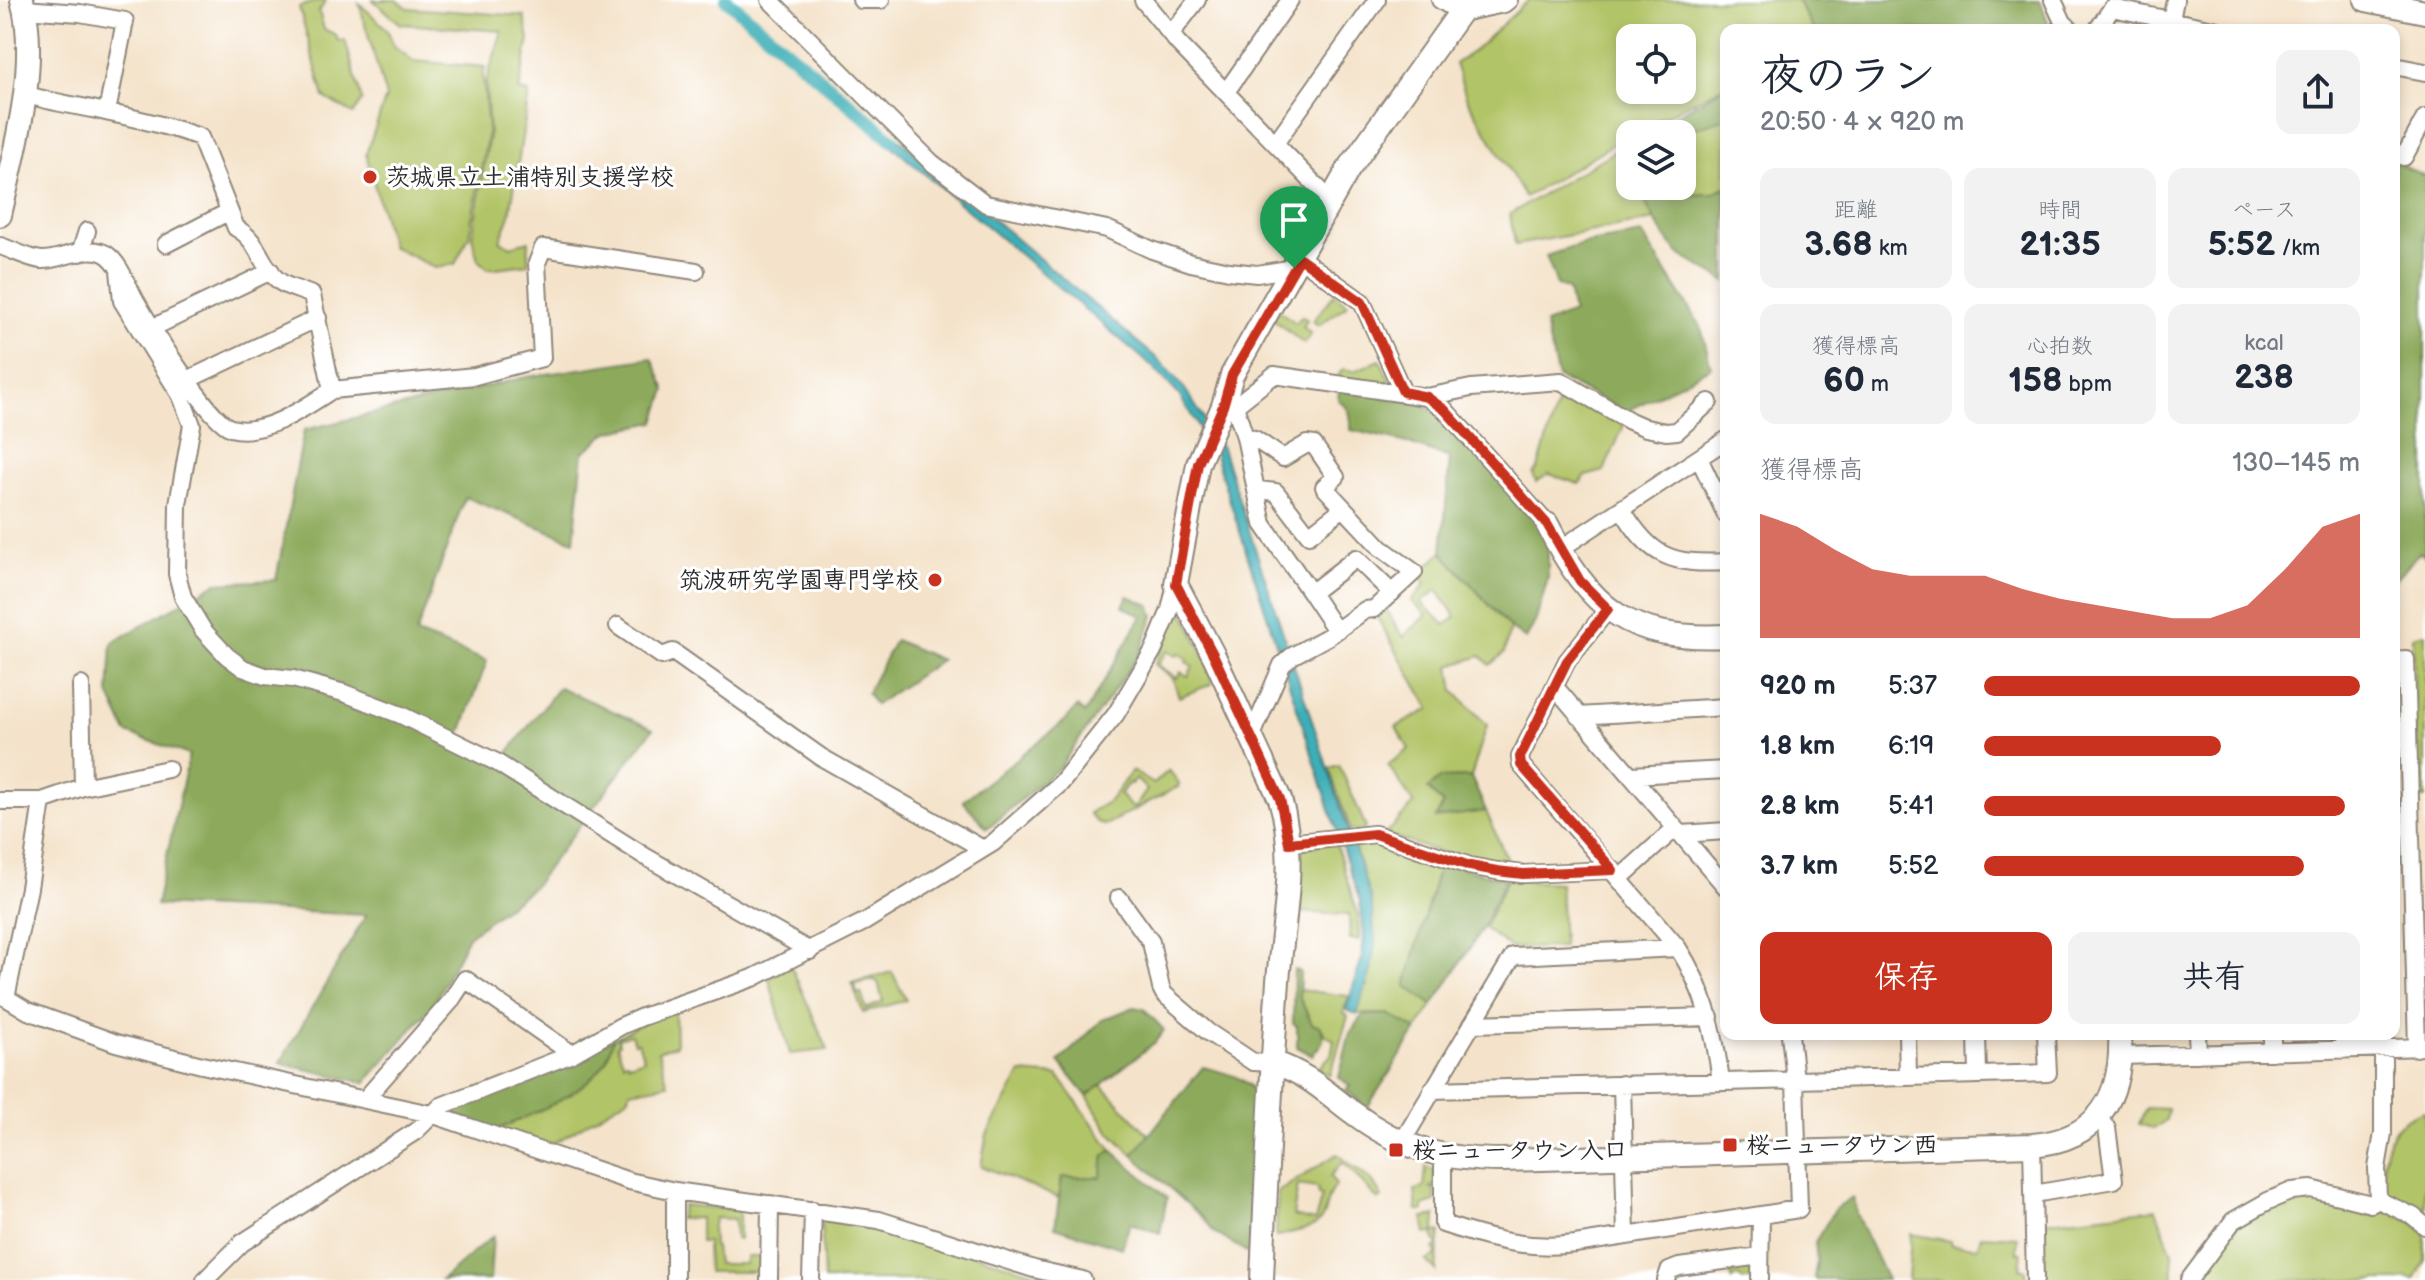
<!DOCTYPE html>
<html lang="ja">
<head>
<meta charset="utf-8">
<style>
	body { margin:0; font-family:"Balsamiq Sans","Klee One",sans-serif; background:#f2f2f3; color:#1f2937; height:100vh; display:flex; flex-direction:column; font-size:30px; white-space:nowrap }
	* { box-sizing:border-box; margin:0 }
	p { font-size:26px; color:#747a83 }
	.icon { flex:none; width:44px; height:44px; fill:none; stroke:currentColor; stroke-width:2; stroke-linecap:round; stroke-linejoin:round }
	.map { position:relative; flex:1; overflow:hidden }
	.side { position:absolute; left:1720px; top:24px; width:680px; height:1016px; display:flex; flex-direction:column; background:#fff; border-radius:16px; box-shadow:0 4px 12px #0003 }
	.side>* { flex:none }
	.fabs { position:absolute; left:1616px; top:24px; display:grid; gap:16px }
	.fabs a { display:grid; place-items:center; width:80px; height:80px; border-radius:16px; background:#fff; box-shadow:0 4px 12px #0003; font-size:40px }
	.pin { position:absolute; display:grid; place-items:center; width:68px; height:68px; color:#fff; margin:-82px -34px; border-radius:50% 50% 50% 0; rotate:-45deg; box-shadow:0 0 8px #0007 }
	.pin .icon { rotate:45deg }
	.round { display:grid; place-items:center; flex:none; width:84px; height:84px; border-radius:16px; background:#f2f2f3 }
	.headline { display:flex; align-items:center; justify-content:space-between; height:136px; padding:0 40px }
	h1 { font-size:44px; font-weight:700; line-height:60px }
	.stats { display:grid; grid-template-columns:repeat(3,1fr); gap:12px; height:136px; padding:8px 40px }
	.stats div { display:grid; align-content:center; border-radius:16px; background:#f2f2f3; text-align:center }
	.stats b { font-size:34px; font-weight:700 }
	.stats small { font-size:22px; font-weight:400 }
	.stats p { font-size:22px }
	.chart { height:224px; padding:16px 40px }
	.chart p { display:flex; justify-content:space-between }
	.chart svg { width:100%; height:144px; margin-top:8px; fill:#c8321e; opacity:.7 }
	.cta { display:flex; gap:16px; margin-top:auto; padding:16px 40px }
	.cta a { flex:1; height:92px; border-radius:16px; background:#c8321e; color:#fff; font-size:32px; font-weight:700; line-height:92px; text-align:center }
	.cta a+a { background:#f2f2f3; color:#1f2937 }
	ul { padding:0 40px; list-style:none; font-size:26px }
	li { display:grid; grid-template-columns:128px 96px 1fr; align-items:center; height:60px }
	li i { height:20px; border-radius:10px; background:#c8321e }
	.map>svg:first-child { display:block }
	.green { fill:#b2c467; stroke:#6e7849; stroke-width:2; fill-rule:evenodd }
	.forest { fill:#8daa5c; stroke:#5c6a44; stroke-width:2 }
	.water { fill:#3eafb7; stroke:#346d71; stroke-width:2 }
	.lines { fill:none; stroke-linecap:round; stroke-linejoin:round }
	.canal { stroke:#3eafb7; stroke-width:14 }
	.street-casing { stroke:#90877a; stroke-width:20 }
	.secondary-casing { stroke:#90877a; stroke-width:26 }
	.street { stroke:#fff; stroke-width:16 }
	.secondary { stroke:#fff; stroke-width:22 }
	.route-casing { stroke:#fff; stroke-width:16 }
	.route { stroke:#c8321e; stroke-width:10 }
	.poi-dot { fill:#c8321e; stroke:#fff; stroke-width:3 }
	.labels { text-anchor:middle; stroke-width:6; stroke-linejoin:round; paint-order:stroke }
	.poi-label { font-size:24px; font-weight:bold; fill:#2b2b2b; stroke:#fff; text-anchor:start }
</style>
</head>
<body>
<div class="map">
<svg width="2425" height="1280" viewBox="0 0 2425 1280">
	<rect width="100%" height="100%" fill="#fff"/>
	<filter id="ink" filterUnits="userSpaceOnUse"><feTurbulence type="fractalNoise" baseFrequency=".0125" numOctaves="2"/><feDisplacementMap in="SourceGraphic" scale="16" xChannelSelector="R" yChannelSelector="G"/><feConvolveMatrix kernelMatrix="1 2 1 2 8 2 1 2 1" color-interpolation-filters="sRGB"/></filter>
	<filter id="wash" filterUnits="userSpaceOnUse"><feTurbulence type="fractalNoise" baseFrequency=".006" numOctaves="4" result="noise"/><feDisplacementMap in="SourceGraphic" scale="32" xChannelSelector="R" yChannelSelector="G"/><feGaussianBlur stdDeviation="1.8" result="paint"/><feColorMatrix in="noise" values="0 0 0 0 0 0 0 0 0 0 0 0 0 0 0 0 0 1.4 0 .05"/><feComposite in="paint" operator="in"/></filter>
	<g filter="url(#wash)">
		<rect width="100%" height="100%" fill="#f4e3ca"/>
		<path class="green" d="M322,0H326L319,12L324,29L336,35L338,41L345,40L362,100L353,114L324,97L299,7Z
			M373,0H397L408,8L524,16L529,39L519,91L529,93L510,215L500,241L510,246L529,241L528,264L488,269L478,260L472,237L489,136L486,82L502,31L401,24Z
			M1529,0H1797L1814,30H1726V85L1630,134L1525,197L1467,99L1455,64L1475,50ZM1630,38H1682V90H1630Z
			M359,3L387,29L394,46L413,61L485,67L483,77L488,131L469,236L455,264L435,268L391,246L366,154L386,97Z
			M1726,118V186L1713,194L1682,195L1676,186H1682V134L1677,133Z
			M1630,142V186H1640L1638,189L1655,220L1515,245L1510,214Z
			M1334,294L1348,304L1318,326L1313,321Z
			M1278,310L1296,323L1302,316L1307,320L1303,327L1311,334L1304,344L1273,319Z
			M1380,360L1392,385L1335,380L1343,369L1354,371Z
			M1562,389L1624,425L1604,471L1586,476L1579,484L1549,474L1536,482L1533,474L1538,468Z
			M1442,552L1510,628L1504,653L1490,665L1481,656L1450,666L1454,691L1487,725L1471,777L1441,778L1443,804L1436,817L1486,811L1511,869L1493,861L1442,853L1385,834L1414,804L1388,765L1409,749L1396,727L1430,709L1375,614L1384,606L1403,637L1427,615L1412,601L1426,583L1419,575ZM1437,590L1456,617L1445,625L1421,602Z
			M1185,613L1208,665L1212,684L1179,697L1173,679L1155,664L1173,614ZM1167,651L1177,656L1179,653L1187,659L1186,662L1193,666L1188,676L1181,672L1177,678L1158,665Z
			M2425,633V799H2417L2413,636Z
			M1339,765L1366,827L1362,830L1351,831L1329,768Z
			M1169,770L1179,783L1178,787C1166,792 1108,825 1104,825C1097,824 1092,818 1089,813L1109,801L1132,771L1154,784ZM1136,779L1147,790L1135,807H1131L1119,794L1129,783L1131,784Z
			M1335,841L1358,915L1359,940L1350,939L1349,915L1299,912L1301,849Z
			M1352,841H1376L1440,862L1406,985L1433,1005L1417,1030L1388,1014H1357C1359,999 1368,986 1371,968C1380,923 1366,884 1352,841Z
			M1507,880L1560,883L1563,947L1511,948L1484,928Z
			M790,965L794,973L828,1050L790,1054L769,979Z
			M892,972L906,1000L863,1013L852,983ZM874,980L878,982L883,1002L866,1009L861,993L857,994L855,984Z
			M1299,990L1349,996L1343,1012L1348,1016L1330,1076L1319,1068L1331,1055L1334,1040L1325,1035L1320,1026L1312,1024L1299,997Z
			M675,1011L676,1045L658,1051L668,1084L630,1091L629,1097L548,1147L497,1130L548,1106L582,1085L614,1038L644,1022ZM631,1034L634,1043L638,1042L644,1059L629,1064L627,1061L623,1062L617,1045L619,1044L618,1038Z
			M1021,1073L1058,1076L1112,1150L1104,1156L1101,1177L1062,1178L1059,1198L981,1166L987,1134Z
			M1101,1084L1149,1135L1133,1155L1109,1131L1087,1096Z
			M2146,1108L2168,1109L2166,1120L2154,1129L2139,1124Z
			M2425,1111V1216L2381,1194C2384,1157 2382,1122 2425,1111Z
			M1337,1154L1372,1181L1382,1197L1378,1200L1343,1162L1330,1176L1336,1185C1324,1195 1329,1217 1315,1225C1304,1231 1288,1233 1276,1237L1278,1192ZM1298,1185L1317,1188L1318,1195L1322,1196L1315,1221L1293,1216Z
			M1426,1167L1434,1170L1435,1186L1429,1188H1435V1202L1423,1206V1211H1417L1415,1190L1424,1188Z
			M2308,1193L2378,1207L2411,1220L2425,1233V1261L2415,1280L2405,1278L2401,1280H2196L2240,1222L2254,1214Z
			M683,1205L739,1210V1239H735L734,1219L715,1218L712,1227L713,1246L715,1247L717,1264H745L747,1257H763L761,1272H708L707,1242H700V1218L679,1219Z
			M2156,1209L2172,1253L2173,1280H2042L2040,1222Z
			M1436,1216L1435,1231L1440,1232L1436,1271L1426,1261L1436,1256L1434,1249L1438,1246L1433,1235L1435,1232L1426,1234L1423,1218Z
			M821,1219L905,1234L1059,1280H824Z
			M1911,1234L1951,1241L1952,1245L1978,1247L1981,1235L2018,1237L2017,1252H2022L2020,1269L2026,1271V1280H1908Z
			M1752,1262L1754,1271L1751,1280H1742L1739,1276L1732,1280L1730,1268L1715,1270V1274L1703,1277V1280H1671L1674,1273Z"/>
		<path class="forest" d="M1797,0H2040L2051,30H1814Z
			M1726,86V118L1677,134H1660L1657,127Z
			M2394,162L2425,176V557L2420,552L2394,581Z
			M1640,186H1676L1683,195L1713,194L1726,187V282C1712,271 1692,264 1681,255C1663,240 1649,209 1638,188Z
			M1642,234L1701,327L1711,367L1626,412L1558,378L1545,324L1573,313L1568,290L1557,285L1546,256L1583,244Z
			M652,358L666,390L655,422L608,432L583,453L574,541L465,497L416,634L487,661L459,738L503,759L559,687L653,729L533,887L468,936L434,1004L365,1083L280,1063L366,915L156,905L189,755L127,733L109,694L112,643L216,583L276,580L304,430L526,377Z
			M1339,390L1421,403L1444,416L1548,532V578L1536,620L1526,639L1510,628L1442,552L1450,458L1400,441L1351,430C1351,415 1351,409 1338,400Z
			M1128,596L1150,605L1154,616L1139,655L1059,768L987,828L963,801L1066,720L1077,707L1085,713L1142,616L1123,606Z
			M895,640L941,660L875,705L867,693Z
			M1471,777L1486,811L1436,818L1443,804L1428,789L1441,778Z
			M1440,862L1506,879L1482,929L1433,1005L1406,986Z
			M1294,970L1300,972L1299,997L1312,1024L1320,1026C1327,1040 1322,1044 1312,1055L1297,1047V1026L1293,1024Z
			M1134,1007L1144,1009L1164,1030L1155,1042L1087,1096L1059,1062L1102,1020Z
			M1388,1014L1417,1030L1367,1108L1346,1090L1350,1086L1339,1077L1350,1033L1364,1015Z
			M614,1038C611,1045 609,1055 605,1062C585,1094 530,1115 497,1130L445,1112Z
			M1203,1067C1233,1075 1250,1076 1262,1107L1255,1257L1215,1233L1204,1219L1133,1155Z
			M1112,1150L1167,1198L1160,1233L1130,1223L1122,1248L1055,1227L1062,1177H1101L1104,1156Z
			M1853,1197L1856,1214L1887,1280H1816L1814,1278L1817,1261L1815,1242L1836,1208Z
			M493,1236L490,1280H441Z"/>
		<path class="water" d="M881,124L1160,361L1185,389L1222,448L1371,899L1375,942L1371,971L1357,1014L1346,1010L1362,958L1364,935L1360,902L1214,452L1179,395L1153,367L874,131Z"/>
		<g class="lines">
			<path class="canal" d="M727,0L892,140"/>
		</g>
	</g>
	<g filter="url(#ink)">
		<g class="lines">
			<g class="street-casing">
				<path id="street" d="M770,0L931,162L986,204L1107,229L1152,250L1191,263L1229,271L1257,274L1294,268
					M861,0H881
					M1143,0L1178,43L1330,200
					M1440,0L1461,13L1504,4L1509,0
					M2053,0L2063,22L2071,30
					M24,9L80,13L125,21L107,112
					M2171,20L2175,0
					M2097,30L2112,8L2218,30
					M1171,34L1197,0
					M2394,66L2425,72
					M1226,92L1290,0
					M1276,142L1377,0
					M2394,153L2404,157L2425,118
					M166,244L228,212
					M0,246C13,250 27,258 41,260C61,261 87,243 106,254C120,263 128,287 136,301C149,324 209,421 231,428C264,437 306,407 332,390L312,295C303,291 290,288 282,283C260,269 261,241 236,228L200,137C171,127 140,119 110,113C81,106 53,103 24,94
					M80,253L87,231
					M1300,258L1362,302L1403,392
					M119,270L122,301L181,396L192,425L178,504L177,574L183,597L203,630L227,656L243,668L265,676L293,679L344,693L401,715L496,762L646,857L810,951
					M152,328L271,271
					M187,380L318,318
					M332,390L475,376L542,358L537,263L543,248L696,271
					M1427,397L1471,388L1561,381L1630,421L1646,428L1666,432L1677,431L1709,402
					M1226,406H1235L1245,437L1263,524L1311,593
					M1235,406L1274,375L1427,397L1445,410L1547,524
					M1245,437L1255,439L1283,458L1307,444L1314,445L1336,477L1324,487L1381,548L1414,572L1374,609L1365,610L1329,636L1292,656L1282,665L1251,738
					M1699,458L1726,515
					M1258,490L1276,492L1309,535L1342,509
					M1622,509C1650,557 1671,565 1726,562
					M1560,549L1726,440
					M1608,609L1567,661L1520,757L1521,765L1678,948C1705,990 1715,1033 1721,1082
					M618,626L662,656L673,652L821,757L983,849
					M1335,629L1311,593L1356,558L1392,593
					M2394,660L2406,659L2417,1048
					M81,685L83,787
					M1555,687L1726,887
					M1578,716L1726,707
					M1631,775L1726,770
					M0,801H42L29,888L6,998
					M42,801L83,787L168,769
					M1682,834L1726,831
					M1289,843L1375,834L1470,866L1497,871L1523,874L1613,870
					M1620,878L1670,833
					M1119,898L1151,942L1161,988L1164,994L1208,1032L1253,1062L1274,1063
					M0,994L28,1011L116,1043L202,1065L431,1114L629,1181L675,1191L879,1220L1034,1269L1083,1280
					M1472,1024L1710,1017
					M1907,1034L1908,1077
					M1977,1034L1978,1075
					M2197,1034L2198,1054
					M2272,1034V1052
					M2344,1034V1050
					M2383,1049V1133L2377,1168L2378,1200L2413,1216L2425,1226
					M2121,1056L2425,1047
					M1622,1084L1626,1236
					M1432,1090L2048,1073L2046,1034
					M366,1098L450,1002L465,979L572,1054
					M1402,1142L1513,956L1678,948
					M2032,1145L2035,1280
					M1443,1156V1224C1488,1239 1528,1250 1575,1244L1799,1209L1795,1080L1790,1034
					M675,1191V1280
					M2034,1194L2114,1180L2107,1128L2099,1117
					M205,1280L242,1243L416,1131L441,1106L572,1054L621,1026L642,1017L753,978L866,921L993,843L1061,783L1116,714L1154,649L1170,610L1176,584
					M769,1280L770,1204
					M811,1280L813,1210
					M1666,1280L1669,1271L1679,1267L1760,1256
					M1760,1280L1761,1216
					M2189,1280L2233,1221L2268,1201L2292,1191L2311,1189L2371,1204L2378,1200"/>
			</g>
			<g class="secondary-casing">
				<path id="secondary" d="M2366,0L2425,12
					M0,215C14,153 40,63 22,0
					M1547,524C1590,609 1628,641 1726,636
					M1274,1063C1305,1072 1327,1093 1352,1112C1401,1149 1443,1160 1503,1160L2032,1145C2099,1140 2123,1096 2120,1034
					M1262,1280C1266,1180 1271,1080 1278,981C1283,921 1298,857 1280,799L1214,656L1176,584L1198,464L1223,406L1232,375L1348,170L1469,0"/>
			</g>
			<use href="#street" class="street"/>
			<use href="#secondary" class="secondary"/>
		</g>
	</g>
	<g class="lines" filter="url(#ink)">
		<g class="route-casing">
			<path id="route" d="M1300,258L1362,302L1403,392L1427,397L1445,410L1547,524L1580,581L1608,609L1567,661L1520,757L1521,765L1613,870L1523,874L1497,871L1470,866L1375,834L1289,843L1280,799L1214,656L1176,584L1198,464L1223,406L1232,375Z"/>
		</g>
		<use href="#route" class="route"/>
	</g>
	<g class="poi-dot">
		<circle cx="370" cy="177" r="8"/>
		<circle cx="935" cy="580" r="8"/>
		<rect x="1722" y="1137" width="16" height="16" rx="4"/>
		<rect x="1388" y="1142" width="16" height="16" rx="4"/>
	</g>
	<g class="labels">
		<g class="poi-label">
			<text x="386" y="185">茨城県立土浦特別支援学校</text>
			<text x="919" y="588" text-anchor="end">筑波研究学園専門学校</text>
			<text x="1746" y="1153">桜ニュータウン西</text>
			<text x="1412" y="1158">桜ニュータウン入口</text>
		</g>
	</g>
</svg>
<div class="fabs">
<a><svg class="icon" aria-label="locate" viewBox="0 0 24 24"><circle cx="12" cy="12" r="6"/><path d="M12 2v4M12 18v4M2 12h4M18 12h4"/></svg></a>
<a><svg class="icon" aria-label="layers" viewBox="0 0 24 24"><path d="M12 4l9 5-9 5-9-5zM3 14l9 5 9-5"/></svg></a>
</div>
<div class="pin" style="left:1294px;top:268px;background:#1e9e55"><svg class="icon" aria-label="arrive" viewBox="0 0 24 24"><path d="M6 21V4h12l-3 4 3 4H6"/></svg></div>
<section class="side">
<div class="headline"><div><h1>夜のラン</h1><p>20:50 · 4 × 920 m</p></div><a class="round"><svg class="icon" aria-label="share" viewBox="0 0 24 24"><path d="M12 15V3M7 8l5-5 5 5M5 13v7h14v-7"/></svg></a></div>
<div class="stats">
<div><p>距離</p><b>3.68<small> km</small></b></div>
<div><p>時間</p><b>21:35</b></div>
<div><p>ペース</p><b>5:52<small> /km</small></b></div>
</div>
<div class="stats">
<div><p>獲得標高</p><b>60<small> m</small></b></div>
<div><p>心拍数</p><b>158<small> bpm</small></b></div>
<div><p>kcal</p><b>238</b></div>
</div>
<div class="chart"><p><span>獲得標高</span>130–145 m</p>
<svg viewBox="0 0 160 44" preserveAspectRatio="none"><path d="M0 44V6L10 10L20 17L30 23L40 25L50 25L60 25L70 29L80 32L90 34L100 36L110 38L120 38L130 34L140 23L150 10L160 6V44z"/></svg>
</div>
<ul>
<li><b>920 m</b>5:37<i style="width:100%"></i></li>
<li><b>1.8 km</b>6:19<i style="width:63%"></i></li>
<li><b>2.8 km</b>5:41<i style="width:96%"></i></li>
<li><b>3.7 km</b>5:52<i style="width:85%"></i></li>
</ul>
<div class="cta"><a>保存</a><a>共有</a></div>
</section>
</div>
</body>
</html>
